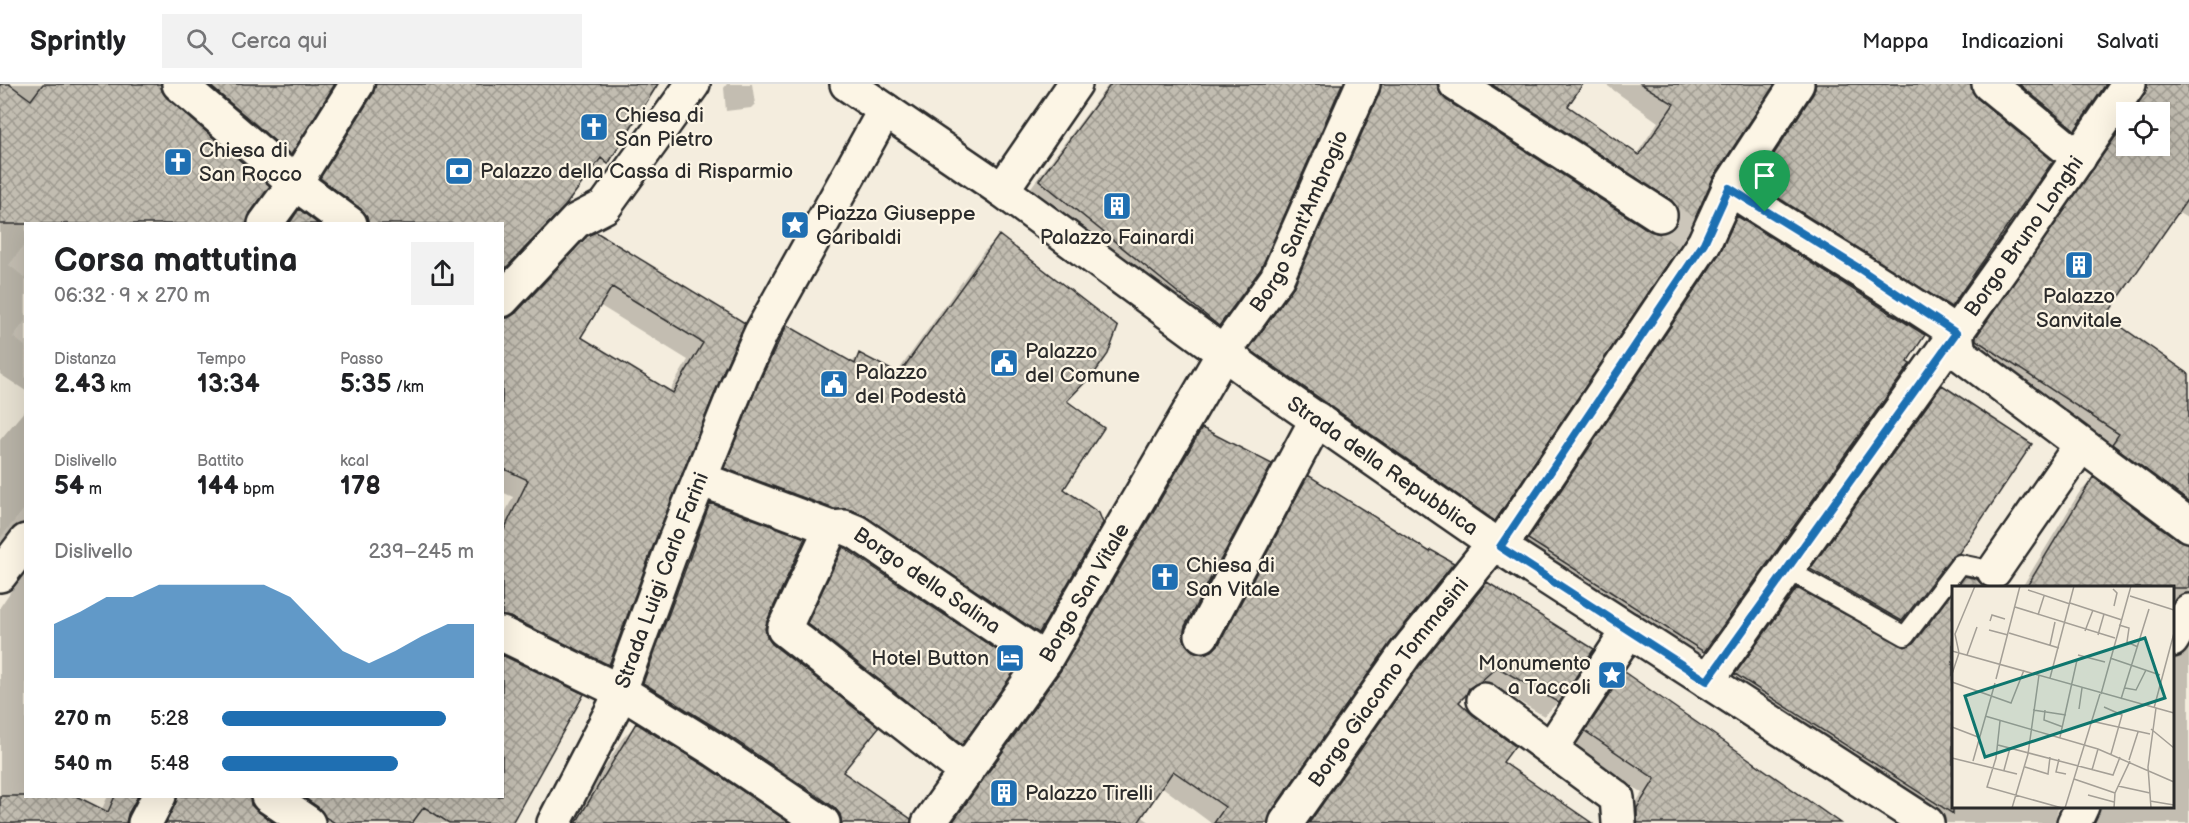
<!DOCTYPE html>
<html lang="it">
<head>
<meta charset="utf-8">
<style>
	body { margin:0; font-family:"Balsamiq Sans",sans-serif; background:#f2f2f2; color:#202124; height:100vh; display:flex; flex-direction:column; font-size:22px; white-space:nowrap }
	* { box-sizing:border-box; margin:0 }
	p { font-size:20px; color:#757577 }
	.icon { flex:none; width:33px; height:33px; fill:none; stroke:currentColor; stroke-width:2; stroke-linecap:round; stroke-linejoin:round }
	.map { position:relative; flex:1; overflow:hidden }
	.side { position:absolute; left:24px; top:138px; width:480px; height:576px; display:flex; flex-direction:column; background:#fff; border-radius:0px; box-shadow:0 6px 24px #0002 }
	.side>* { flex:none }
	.buttons { position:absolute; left:2116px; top:18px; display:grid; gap:12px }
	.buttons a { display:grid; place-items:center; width:54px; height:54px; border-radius:0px; background:#fff; box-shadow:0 6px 24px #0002; font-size:30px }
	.pin { position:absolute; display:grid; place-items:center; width:51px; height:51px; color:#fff; margin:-62px -26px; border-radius:50% 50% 50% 0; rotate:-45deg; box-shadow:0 0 6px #0007 }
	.pin .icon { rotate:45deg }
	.round { display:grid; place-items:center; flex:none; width:63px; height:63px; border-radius:0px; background:#f2f2f2 }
	.summary { display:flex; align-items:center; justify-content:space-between; height:102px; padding:0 30px }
	h1 { font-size:33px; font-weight:800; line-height:45px }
	.figures { display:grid; grid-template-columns:repeat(3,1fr); gap:9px; height:102px; padding:6px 30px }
	.figures div { display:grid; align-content:center }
	.figures b { font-size:26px; font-weight:800 }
	.figures small { font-size:16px; font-weight:400 }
	.figures p { font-size:16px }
	.chart { height:168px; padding:12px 30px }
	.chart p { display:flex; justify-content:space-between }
	.chart svg { width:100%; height:108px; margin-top:6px; fill:#1f6fb2; opacity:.7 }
	ul { padding:0 30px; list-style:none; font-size:20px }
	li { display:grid; grid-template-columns:96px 72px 1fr; align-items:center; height:45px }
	li i { height:15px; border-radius:8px; background:#1f6fb2 }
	header { display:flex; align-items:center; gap:36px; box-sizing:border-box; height:84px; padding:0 30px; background:#fff; border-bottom:2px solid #e0e0e0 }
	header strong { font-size:28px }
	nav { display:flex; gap:33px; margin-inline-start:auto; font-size:21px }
	.search { width:420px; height:54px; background:#f2f2f2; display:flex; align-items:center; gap:15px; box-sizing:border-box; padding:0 21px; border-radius:0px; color:#757577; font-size:22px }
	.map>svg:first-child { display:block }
	.built { fill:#e5dfd0 }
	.shadow { fill:#0003; fill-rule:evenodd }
	.building { fill:url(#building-cross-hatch); stroke:#2b2b2b; stroke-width:1.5; fill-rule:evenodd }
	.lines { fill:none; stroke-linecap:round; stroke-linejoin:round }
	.street-tunnel { stroke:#ccc6ba; stroke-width:33; stroke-dasharray:33 16; stroke-linecap:butt }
	.lane-casing { stroke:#2b2b2b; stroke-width:22 }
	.street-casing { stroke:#2b2b2b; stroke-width:38 }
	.lane { stroke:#fcf5e5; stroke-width:18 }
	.street { stroke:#fcf5e5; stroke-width:33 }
	.route-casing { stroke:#fff; stroke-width:12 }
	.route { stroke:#1f6fb2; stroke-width:8 }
	.labels { text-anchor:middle; stroke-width:4.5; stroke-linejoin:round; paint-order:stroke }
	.poi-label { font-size:21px; fill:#2b2b2b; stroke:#fcf5e5; text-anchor:start }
	.street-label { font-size:21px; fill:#2b2b2b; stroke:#fcf5e5 }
	.inset-road { fill:none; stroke:#a49f96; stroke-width:1.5 }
	.view { fill:#0f766e; fill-opacity:0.15; stroke:#0f766e; stroke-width:3 }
	.inset-edge { fill:none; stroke:#2b2b2b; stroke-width:3 }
</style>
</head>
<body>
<header>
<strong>Sprintly</strong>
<div class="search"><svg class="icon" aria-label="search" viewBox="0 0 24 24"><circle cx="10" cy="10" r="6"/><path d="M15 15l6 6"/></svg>Cerca qui</div>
<nav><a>Mappa</a><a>Indicazioni</a><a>Salvati</a></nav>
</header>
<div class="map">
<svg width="2189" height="739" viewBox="0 0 2189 739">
	<defs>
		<pattern id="building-cross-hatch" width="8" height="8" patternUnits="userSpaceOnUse" patternTransform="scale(1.5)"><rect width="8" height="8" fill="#c2bdb1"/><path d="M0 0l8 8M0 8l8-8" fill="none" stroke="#9e9a90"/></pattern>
	</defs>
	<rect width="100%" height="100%" fill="#f4edde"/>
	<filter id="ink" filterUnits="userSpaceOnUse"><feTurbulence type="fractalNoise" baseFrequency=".0167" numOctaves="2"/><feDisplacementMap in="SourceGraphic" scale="12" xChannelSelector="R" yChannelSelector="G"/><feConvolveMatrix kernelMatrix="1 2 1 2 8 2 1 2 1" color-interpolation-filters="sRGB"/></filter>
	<g filter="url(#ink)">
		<path class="built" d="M0,0H153L26,140L25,160L9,181L25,194V237L13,253L25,262L26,423L0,454Z"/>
		<path class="shadow" d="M0,0H159L160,7L249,128L26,140V307L0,290Z
			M171,0H333L289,70L273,86Z
			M350,0H655L607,79L591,95L586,91L502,140H343L305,111Z
			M727,0H752L755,20L751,24L726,27L724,4Z
			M1109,0H1341L1218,241L1204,255L1026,110Z
			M1365,0H1436L1438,10L1445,17L1649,148L1660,151L1664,150L1665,146L1663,136L1456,0H1581L1566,22L1636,71L1658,38L1605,0H1773L1494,436L1480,450L1237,279L1281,217Z
			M1795,0H1969L1950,222L1936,236L1742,113Z
			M1988,0H2104L2073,45L2060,59Z
			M2127,0H2189V135L2177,128L2104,232L2189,292V443L1962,269L2127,32V62H2160V28H2129Z
			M1737,134L1908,281L1703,568L1689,582L1515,470L1723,148Z
			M999,153L1065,317L1062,405L1101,439L1038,548L1023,563L848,445L711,399L772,258L787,243L851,279L859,271L896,290L984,167Z
			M571,170L743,240L655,451L608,580L592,596L502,553V435L513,413L502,408V236L514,232ZM599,221L688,276L669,308L579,253Z
			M1942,303L1958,468L1940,485L1901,536L1886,552L1796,501L1927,318Z
			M26,325V464L12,454L0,458V356Z
			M1202,346L1182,552L1185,561L1192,569L1203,571L1208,570L1294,407L1308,393L1389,558L1269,728L1266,739H1211L1161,702L1141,732L1151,739H949L1047,602L1188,360Z
			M2093,395L2178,458L2189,461V529L2172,522V503H2022L2079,409Z
			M711,421L766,537L764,545L766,553L841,688L910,739H821L629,614L697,435Z
			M843,465L961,660L948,672L796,552L831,477Z
			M26,485V712L101,727L108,712H136L127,730L0,739V523Z
			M1487,500L1558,618L1544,632L1482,596L1457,618L1501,678L1590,739H1306L1406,597L1473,514Z
			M1797,506L1899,563L1907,564L1954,506V722H2059L2054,739H1932L1722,604L1783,520Z
			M2189,556V739H2087L2080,722H2172V576L2178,574Z
			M1624,590L1838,739H1623L1642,709L1572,662L1610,604Z
			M636,641L787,739H572L622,655Z
			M153,712H248L250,720L256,728L272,739H160Z
			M262,712H502L510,739H302Z"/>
		<path class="building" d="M0,0H9L31,16L43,0H161L162,7L167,14L270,102L250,129L247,140H0Z
			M208,0H335L291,71Z
			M376,0H658L608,80L601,74L565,122L502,188V140H368L367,132L361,125L320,94L373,10Z
			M1111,0H1342L1261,185L1219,242L1039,96Z
			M1381,0H1437L1440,9L1446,16L1650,147L1660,150L1669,147L1675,142L1679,132L1677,123L1671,116L1491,0H1583L1568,22L1639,71L1674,20L1641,0H1775L1713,94L1688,150L1495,437L1249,265L1294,202L1380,8Z
			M1816,0H1971L1972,7L1977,14L2053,77L1951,223L1755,99L1813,10Z
			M2019,0H2106L2075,46Z
			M2148,0H2189V113L2106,232L2189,290V418L2112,360L2119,350L1976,256V253L2127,36V62H2160V28H2132L2144,11Z
			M299,125L318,140H289Z
			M1737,132L1925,251L1907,278L1910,280L1704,568L1528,455L1720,169Z
			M596,148L745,239L724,286L657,452L609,581L510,533L502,532V450L528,396L502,384V234H508L516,229L587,152ZM612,203L703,259L673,309L581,253Z
			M999,151L1118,243L1108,270L1096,287L1067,317L1104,344L1064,405L1099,429L1103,439L1039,549L863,431L851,426L834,425L724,384L758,300L787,241L855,280L859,269L899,290Z
			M1942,301L2032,360L1959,469L1951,473L1902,537L1810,485Z
			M1202,344L1272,380L1185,542L1183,552L1186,560L1193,567L1203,570L1212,567L1219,560L1308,391L1430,468L1431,466L1454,479L1390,559L1271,728L1268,739H1214L1225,723L1173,687L1138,739H952L1061,586Z
			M2093,393L2178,456L2189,459V504H2026Z
			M710,419L805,454L767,537L765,545L767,553L772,560L879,643L843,688L911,735V739H842L840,730L834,723L726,650L643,599Z
			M843,463L1019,581L962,661L807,539Z
			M1965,492L1977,495L1986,504H1956Z
			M1487,498L1594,565L1559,619L1497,583L1480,598L1469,604L1466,611L1459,618L1473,631L1515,662L1503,678L1592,739H1309L1420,581Z
			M1797,504L1905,563L1914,559L1953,507V730L1735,590Z
			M502,571L584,610L512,739H449L424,723L412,739H335L325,733L318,723L302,712H502Z
			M1624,588L1742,670L1840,739H1637V724L1655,695L1585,647Z
			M636,639L705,682L790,739H576Z
			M0,712H76L108,728L115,712H138L128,730L126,739H0Z
			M178,712H250L251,721L257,727L274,739H166Z"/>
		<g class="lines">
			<path class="street-tunnel" d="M1660,131L1694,153"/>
			<g class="lane-casing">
				<path id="lane" d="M1786,485L1905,552L1960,480L1994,487"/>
			</g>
			<g class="street-casing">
				<g id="street">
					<path d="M179,0L295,99L350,140"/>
					<path id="s1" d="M847,0L1002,106L1274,306L1500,463L1927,739"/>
					<path d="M1456,0L1660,131"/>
					<path d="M1989,0L2079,74"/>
					<path d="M1729,104C1804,154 1882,198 1956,249L1959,269L2189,441"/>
					<path d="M1002,106L1075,0"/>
					<path d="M265,140L295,99L357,0"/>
					<path d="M502,216L576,137L605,122L693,0"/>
					<path id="s2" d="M700,395L831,444L844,443L856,448L1045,576"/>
					<path d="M831,444L784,545L966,688"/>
					<path d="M1500,463L1704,159L1729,104L1797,0"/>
					<path d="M1994,487L2081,361"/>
					<path d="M0,491L26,457"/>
					<path d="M502,550L620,607L715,666L823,739"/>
					<path d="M1202,551L1317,335"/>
					<path d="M2172,556L2189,527"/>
					<path id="s3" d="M1707,597L2020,159L2129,0"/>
					<path d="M1484,616L1617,714L1619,739"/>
					<path d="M1551,665L1629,546"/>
					<path d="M268,712L308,739"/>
					<path d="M145,739L159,712"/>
					<path id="s4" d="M554,739L614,623L674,459L741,293L761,249L885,26"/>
					<path id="s5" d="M929,739L1045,576L1224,268L1277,194L1363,0"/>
					<path id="s6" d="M1286,739L1405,570L1494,459"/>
					<path d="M2074,739L2082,722"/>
				</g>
			</g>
			<use href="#lane" class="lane"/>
			<use href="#street" class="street"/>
		</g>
	</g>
	<g class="lines" filter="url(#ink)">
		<g class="route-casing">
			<path id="route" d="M1729,104L1860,185L1956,249L1707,597L1500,463L1704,159Z"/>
		</g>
		<use href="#route" class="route"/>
	</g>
	<defs>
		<g id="church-square" transform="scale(1.5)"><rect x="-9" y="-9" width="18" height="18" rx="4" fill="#1f6fb2" stroke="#fcf5e5"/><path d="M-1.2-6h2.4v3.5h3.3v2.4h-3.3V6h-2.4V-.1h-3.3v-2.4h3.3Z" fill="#fff"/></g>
		<g id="bank-square" transform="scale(1.5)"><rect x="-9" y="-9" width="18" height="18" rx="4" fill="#1f6fb2" stroke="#fcf5e5"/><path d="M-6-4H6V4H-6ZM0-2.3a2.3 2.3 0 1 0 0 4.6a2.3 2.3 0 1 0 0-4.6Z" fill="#fff"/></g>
		<g id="building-square" transform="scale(1.5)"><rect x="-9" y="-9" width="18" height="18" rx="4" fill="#1f6fb2" stroke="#fcf5e5"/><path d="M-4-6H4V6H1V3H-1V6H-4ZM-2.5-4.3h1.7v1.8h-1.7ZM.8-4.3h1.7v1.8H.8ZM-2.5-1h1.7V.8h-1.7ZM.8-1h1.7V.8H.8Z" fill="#fff"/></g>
		<g id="sight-square" transform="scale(1.5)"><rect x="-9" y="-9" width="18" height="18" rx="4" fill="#1f6fb2" stroke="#fcf5e5"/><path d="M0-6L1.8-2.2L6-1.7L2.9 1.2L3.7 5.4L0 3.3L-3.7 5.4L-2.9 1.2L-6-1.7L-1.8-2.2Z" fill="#fff"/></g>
		<g id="civic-square" transform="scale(1.5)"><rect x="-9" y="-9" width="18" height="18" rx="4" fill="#1f6fb2" stroke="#fcf5e5"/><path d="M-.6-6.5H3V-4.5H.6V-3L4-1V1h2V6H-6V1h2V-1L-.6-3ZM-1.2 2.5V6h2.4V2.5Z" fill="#fff"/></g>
		<g id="hotel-square" transform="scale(1.5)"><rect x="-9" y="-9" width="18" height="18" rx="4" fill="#1f6fb2" stroke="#fcf5e5"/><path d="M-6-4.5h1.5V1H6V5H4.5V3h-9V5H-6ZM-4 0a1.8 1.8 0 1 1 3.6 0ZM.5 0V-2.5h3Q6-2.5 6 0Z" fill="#fff"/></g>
	</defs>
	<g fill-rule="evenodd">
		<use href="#church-square" x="594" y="43"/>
		<use href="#church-square" x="178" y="78"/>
		<use href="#bank-square" x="459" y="87"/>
		<use href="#building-square" x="1117" y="122"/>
		<use href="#sight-square" x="795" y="141"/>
		<use href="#building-square" x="2079" y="181"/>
		<use href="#civic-square" x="1004" y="279"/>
		<use href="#civic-square" x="834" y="300"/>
		<use href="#church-square" x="1165" y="493"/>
		<use href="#hotel-square" x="1010" y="574"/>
		<use href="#sight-square" x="1612" y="591"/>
		<use href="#building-square" x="1004" y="709"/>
	</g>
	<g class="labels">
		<g class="poi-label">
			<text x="615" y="38">Chiesa di<tspan x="615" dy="24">San Pietro</tspan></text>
			<text x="199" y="73">Chiesa di<tspan x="199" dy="24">San Rocco</tspan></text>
			<text x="480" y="94">Palazzo della Cassa di Risparmio</text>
			<text x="816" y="136">Piazza Giuseppe<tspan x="816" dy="24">Garibaldi</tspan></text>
			<text x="1117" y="160" text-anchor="middle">Palazzo Fainardi</text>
			<text x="2079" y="219" text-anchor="middle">Palazzo<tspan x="2079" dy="24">Sanvitale</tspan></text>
			<text x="1025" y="274">Palazzo<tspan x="1025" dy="24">del Comune</tspan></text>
			<text x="855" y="295">Palazzo<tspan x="855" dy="24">del Podestà</tspan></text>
			<text x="1186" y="488">Chiesa di<tspan x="1186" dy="24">San Vitale</tspan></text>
			<text x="989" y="581" text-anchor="end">Hotel Button</text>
			<text x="1591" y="586" text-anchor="end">Monumento<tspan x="1591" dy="24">a Taccoli</tspan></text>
			<text x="1025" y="716">Palazzo Tirelli</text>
		</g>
		<g class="street-label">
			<text dy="7" stroke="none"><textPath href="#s5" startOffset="708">Borgo Sant'Ambrogio</textPath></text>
			<text dy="7" stroke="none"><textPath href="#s3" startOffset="546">Borgo Bruno Longhi</textPath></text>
			<text dy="7" stroke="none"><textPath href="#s1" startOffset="658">Strada della Repubblica</textPath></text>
			<text dy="7" stroke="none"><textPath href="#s4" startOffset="266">Strada Luigi Carlo Farini</textPath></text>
			<text dy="7" stroke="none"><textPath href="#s2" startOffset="252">Borgo della Salina</textPath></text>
			<text dy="7" stroke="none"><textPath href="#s5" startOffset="278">Borgo San Vitale</textPath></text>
			<text dy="7" stroke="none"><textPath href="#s6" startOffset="174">Borgo Giacomo Tommasini</textPath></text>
		</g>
	</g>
	<g transform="translate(1952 502)">
		<rect width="222" height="222" fill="#f4edde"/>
		<path class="inset-road" d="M161,3L165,7L162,20M76,4L118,18M178,10L222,24M118,17L170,34M63,21L163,52M86,29L92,10M38,35L40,29L53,33M167,39L177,42L175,56L186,61M37,44L56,49M133,45L141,24M57,47L107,62M146,49L152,28M98,59L103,36M0,65L222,127M15,69L25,41M126,69L153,76M158,72L208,89M0,88L7,67L3,48L23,0M98,92L122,0M44,93L68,0M0,96L59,117L72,84M173,102L184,104L194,84M149,108L179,0M169,113L197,23M152,121L170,129L159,168M202,122L222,47M127,123L130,102M81,124L114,129M93,124L92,134L111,141M33,130L146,163L222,196M48,135L44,172L35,201L110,222M139,135L198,148M0,141L26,151M199,143L222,162M108,151L125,74M46,159L161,189L168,171M0,172L65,188M107,173L104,186L114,188M177,174L186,146M21,175L43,97M73,181L96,188L98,171M52,184L58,162M140,184L146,163M122,193L163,207M166,200L198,207M136,209L162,216M198,215L222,219M60,222L76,168L87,89M113,222L148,108M162,222L163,207L178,175M199,222L196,181L204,122"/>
		<path class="view" d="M193,52L213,112L33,171L13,110Z"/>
		<rect width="222" height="222" class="inset-edge"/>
	</g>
</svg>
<div class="buttons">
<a><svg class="icon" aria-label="locate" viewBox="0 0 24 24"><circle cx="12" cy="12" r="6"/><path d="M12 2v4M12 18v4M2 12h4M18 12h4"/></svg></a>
</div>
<div class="pin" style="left:1765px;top:128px;background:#1e9e55"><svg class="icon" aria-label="arrive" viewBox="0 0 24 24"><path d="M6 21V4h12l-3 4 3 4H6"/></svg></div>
<section class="side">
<div class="summary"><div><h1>Corsa mattutina</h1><p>06:32 · 9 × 270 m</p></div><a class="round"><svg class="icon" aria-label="share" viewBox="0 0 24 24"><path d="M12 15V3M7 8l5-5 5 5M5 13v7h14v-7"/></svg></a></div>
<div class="figures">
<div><p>Distanza</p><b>2.43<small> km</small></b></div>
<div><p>Tempo</p><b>13:34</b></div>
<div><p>Passo</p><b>5:35<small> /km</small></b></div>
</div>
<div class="figures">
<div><p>Dislivello</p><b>54<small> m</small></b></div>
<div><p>Battito</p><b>144<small> bpm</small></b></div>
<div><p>kcal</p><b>178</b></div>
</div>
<div class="chart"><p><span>Dislivello</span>239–245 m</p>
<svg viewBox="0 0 160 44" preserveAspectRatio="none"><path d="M0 44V22L10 17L20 11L30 11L40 6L50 6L60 6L70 6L80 6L90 11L100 22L110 33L120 38L130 33L140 27L150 22L160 22V44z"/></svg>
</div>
<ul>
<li><b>270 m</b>5:28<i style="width:89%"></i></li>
<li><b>540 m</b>5:48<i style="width:70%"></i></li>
</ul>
</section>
</div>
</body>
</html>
